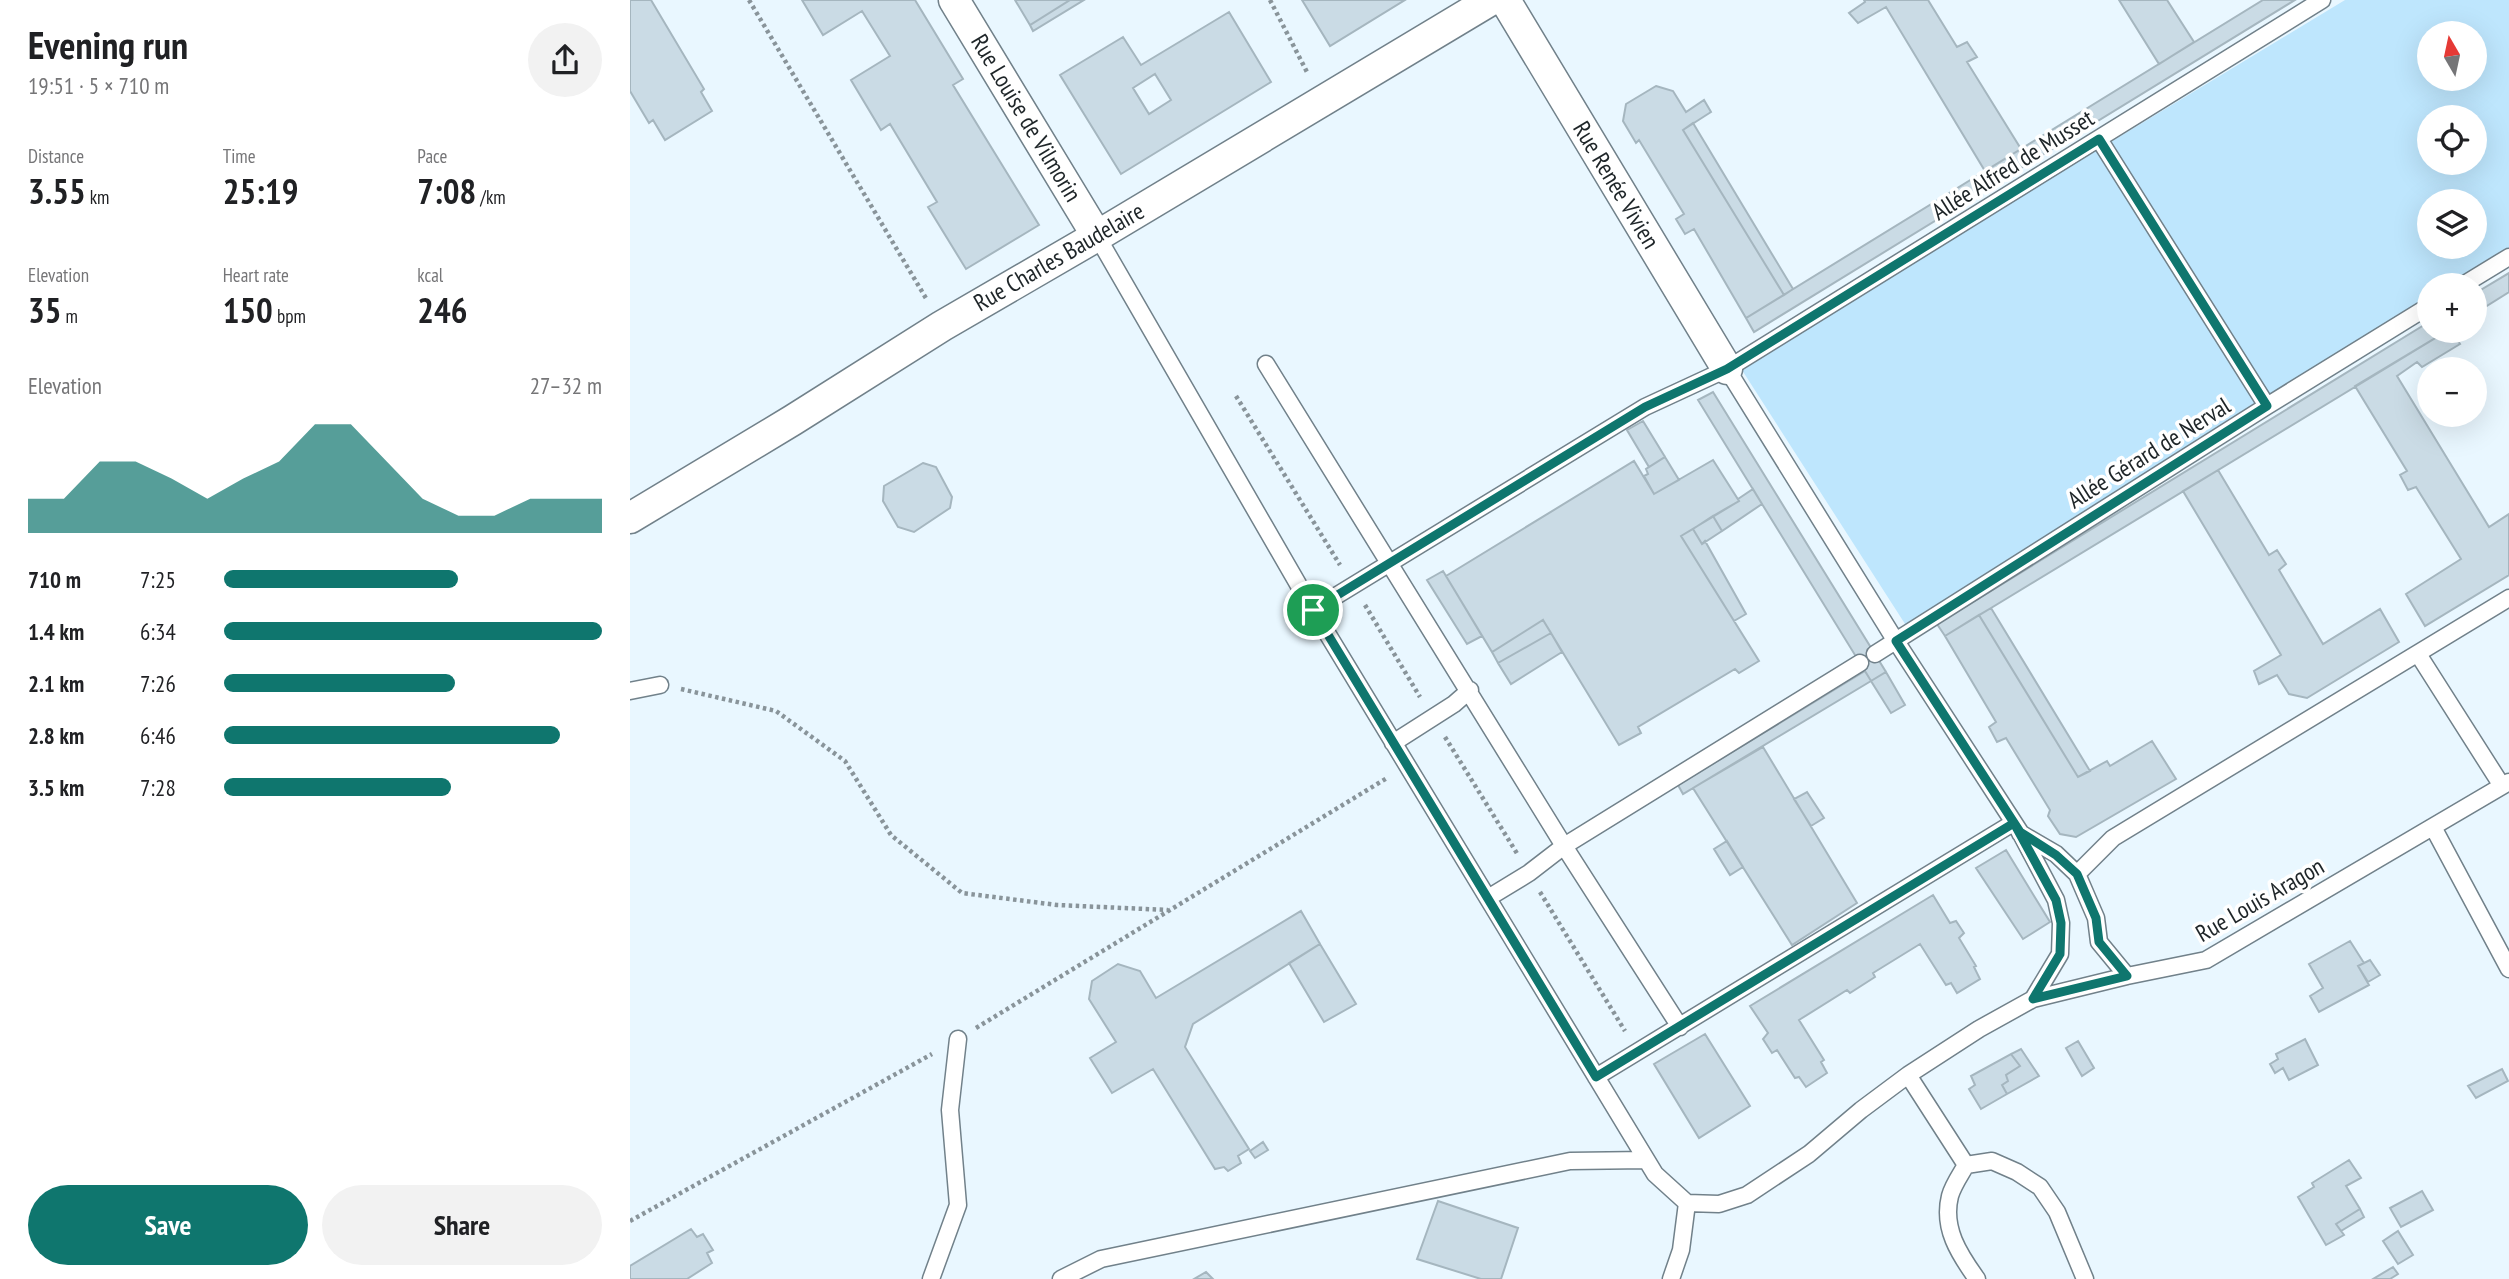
<!DOCTYPE html>
<html lang="en">
<head>
<meta charset="utf-8">
<style>
	body { margin:0; font-family:"PT Sans Narrow",sans-serif; background:#f2f2f2; color:#202124; height:100vh; display:flex; flex-direction:column; font-size:26px; white-space:nowrap }
	* { box-sizing:border-box; margin:0 }
	p { font-size:23px; color:#757577 }
	.icon { flex:none; width:38px; height:38px; fill:none; stroke:currentColor; stroke-width:2; stroke-linecap:round; stroke-linejoin:round }
	.map { position:relative; flex:1; overflow:hidden }
	.panel { display:flex; flex-direction:column; background:#fff; width:630px }
	.panel>* { flex:none }
	.needle { width:46px; rotate:351deg }
	.controls { position:absolute; left:1787px; top:21px; display:grid; gap:14px }
	.controls a { display:grid; place-items:center; width:70px; height:70px; border-radius:50%; background:#fff; box-shadow:0 7px 28px #0002; font-size:35px }
	.pin { position:absolute; display:grid; place-items:center; width:60px; height:60px; color:#fff; margin:-30px; border:4px solid #fff; border-radius:50%; box-shadow:0 2px 7px #0007 }
	.round { display:grid; place-items:center; flex:none; width:74px; height:74px; border-radius:37px; background:#f2f2f2 }
	.headline { display:flex; align-items:center; justify-content:space-between; height:119px; padding:0 28px }
	h1 { font-size:38px; font-weight:700; line-height:52px }
	.metrics { display:grid; grid-template-columns:repeat(3,1fr); gap:10px; height:119px; padding:7px 28px }
	.metrics div { display:grid; align-content:center }
	.metrics b { font-size:35px; font-weight:700 }
	.metrics small { font-size:19px; font-weight:400 }
	.metrics p { font-size:19px }
	.chart { height:196px; padding:14px 28px }
	.chart p { display:flex; justify-content:space-between }
	.chart svg { width:100%; height:126px; margin-top:7px; fill:#0f766e; opacity:.7 }
	.action { display:flex; gap:14px; margin-top:auto; padding:14px 28px }
	.action a { flex:1; height:80px; border-radius:42px; background:#0f766e; color:#fff; font-size:28px; font-weight:700; line-height:80px; text-align:center }
	.action a+a { background:#f2f2f2; color:#202124 }
	ul { padding:0 28px; list-style:none; font-size:23px }
	li { display:grid; grid-template-columns:112px 84px 1fr; align-items:center; height:52px }
	li i { height:18px; border-radius:9px; background:#0f766e }
	main { display:flex; flex:1; min-height:0 }
	.map>svg:first-child { display:block }
	.green { fill:#bee6fd; fill-rule:evenodd }
	.building { fill:#cadbe5; stroke:#a5b6bf; stroke-width:2; fill-rule:evenodd }
	.lines { fill:none; stroke-linecap:round; stroke-linejoin:round }
	.lane-casing { stroke:#71818a; stroke-width:19 }
	.street-casing { stroke:#71818a; stroke-width:33 }
	.path { stroke:#89949a; stroke-width:4.5; stroke-dasharray:3.5 3.5; stroke-linecap:butt }
	.lane { stroke:#fff; stroke-width:16 }
	.street { stroke:#fff; stroke-width:30 }
	.route-casing { stroke:#fff; stroke-width:14 }
	.route { stroke:#0f766e; stroke-width:9 }
	.labels { text-anchor:middle; stroke-width:7; stroke-linejoin:round; paint-order:stroke }
	.street-label { font-size:24px; fill:#1e2528; stroke:#fff }
</style>
</head>
<body>
<main>
<section class="panel">
<div class="headline"><div><h1>Evening run</h1><p>19:51 · 5 × 710 m</p></div><a class="round"><svg class="icon" aria-label="share" viewBox="0 0 24 24"><path d="M12 15V3M7 8l5-5 5 5M5 13v7h14v-7"/></svg></a></div>
<div class="metrics">
<div><p>Distance</p><b>3.55<small> km</small></b></div>
<div><p>Time</p><b>25:19</b></div>
<div><p>Pace</p><b>7:08<small> /km</small></b></div>
</div>
<div class="metrics">
<div><p>Elevation</p><b>35<small> m</small></b></div>
<div><p>Heart rate</p><b>150<small> bpm</small></b></div>
<div><p>kcal</p><b>246</b></div>
</div>
<div class="chart"><p><span>Elevation</span>27–32 m</p>
<svg viewBox="0 0 160 44" preserveAspectRatio="none"><path d="M0 44V32L10 32L20 19L30 19L40 25L50 32L60 25L70 19L80 6L90 6L100 19L110 32L120 38L130 38L140 32L150 32L160 32V44z"/></svg>
</div>
<ul>
<li><b>710 m</b>7:25<i style="width:62%"></i></li>
<li><b>1.4 km</b>6:34<i style="width:100%"></i></li>
<li><b>2.1 km</b>7:26<i style="width:61%"></i></li>
<li><b>2.8 km</b>6:46<i style="width:89%"></i></li>
<li><b>3.5 km</b>7:28<i style="width:60%"></i></li>
</ul>
<div class="action"><a>Save</a><a>Share</a></div>
</section>
<div class="map">
<svg width="1879" height="1279" viewBox="0 0 1879 1279">
	<rect width="100%" height="100%" fill="#e9f7ff"/>
	<path class="green" d="M1715,0H1879V250L1822,285H1799V300L1292,614L1277,627L1110,367ZM1799,33H1844V79H1799ZM1799,117H1844V163H1799ZM1799,201H1844V247H1799Z"/>
	<path class="building" d="M0,0H21L74,89L71,92L82,111L35,140L23,120L19,123L0,91Z
		M172,0H285L333,79L323,85L409,225L336,269L298,207L307,202L260,124L251,130L221,80L260,56L232,11L193,35Z
		M385,0H440L400,25Z
		M440,0H454L403,31L400,25Z
		M672,0H775L700,46Z
		M1234,0H1298L1327,47L1337,42L1347,57L1337,62L1391,149L1355,171L1256,7L1228,23L1219,13L1235,2Z
		M1489,0H1537L1564,42L1529,64Z
		M1633,0H1665L1124,332L1116,318Z
		M599,12L641,82L491,174L430,75L493,37L511,65ZM525,74L541,100L519,114L503,88Z
		M1026,86L1043,91L1056,112L1074,100L1081,112L1053,130L1154,295L1116,318L1064,229L1055,234L1046,219L1054,214L1009,140L1006,143L993,121L996,104Z
		M1063,123L1163,289L1154,295L1053,130Z
		M1879,273V292L1844,314V294Z
		M1799,322V331H1817L1315,636L1307,624Z
		M1817,331H1821L1830,344L1792,367L1787,362L1767,376L1859,527L1879,514V575L1795,626L1776,594L1831,559L1786,487L1778,490L1770,475L1777,471L1725,386Z
		M1083,392L1256,672L1241,681L1068,400Z
		M1013,421L1035,457L1019,467L997,430Z
		M1035,457L1049,480L1024,494L1014,476L1018,474L1016,469Z
		M1083,460L1109,501L1051,536L1129,661L1109,673L1105,669L1008,727L1011,733L989,745L913,620L862,652L816,576L1004,461L1024,494Z
		M293,463L306,467L322,497L320,508L284,532L268,527L253,501L254,486Z
		M1588,470L1639,555L1647,550L1656,564L1649,570L1693,644L1750,609L1769,642L1677,698L1659,694L1647,675L1629,684L1624,671L1651,655L1553,491Z
		M1123,489L1132,504L1092,531L1083,516L1109,501L1108,499Z
		M1083,516L1092,531L1072,544L1063,529Z
		M1063,529L1072,544L1075,541L1116,614L1104,621L1051,536Z
		M813,571L852,636L837,644L797,580Z
		M1361,608L1460,771L1448,777L1349,615Z
		M1349,615L1448,777L1477,761L1480,766L1522,741L1546,779L1446,837L1430,834L1418,816L1420,810L1376,738L1367,742L1359,727L1366,722L1315,636Z
		M913,620L921,633L868,663L862,652Z
		M921,633L932,652L881,684L868,663Z
		M1235,671L1241,681L1053,794L1048,785Z
		M1256,672L1275,705L1261,713L1241,681Z
		M1133,747L1227,903L1162,945L1063,788Z
		M1177,792L1194,818L1181,826L1164,799Z
		M1097,841L1113,867L1100,875L1084,849Z
		M1376,850L1420,922L1393,939L1346,868Z
		M1303,895L1320,923L1326,921L1334,933L1329,938L1346,966L1344,967L1350,979L1327,993L1321,983L1316,985L1290,944L1243,973L1245,977L1220,993L1217,990L1169,1020L1194,1060L1191,1062L1197,1073L1176,1087L1169,1077L1165,1078L1147,1050L1142,1053L1133,1039L1138,1033L1120,1006Z
		M671,911L690,944L563,1024L555,1047L619,1149L608,1156L611,1163L598,1171L594,1167L585,1169L523,1069L482,1093L460,1058L486,1042L459,999L462,981L488,964L510,971L526,998Z
		M1720,941L1734,963L1728,966L1739,985L1689,1012L1680,996L1693,988L1679,964Z
		M690,944L726,1004L694,1022L659,963Z
		M1740,960L1750,975L1738,982L1728,966Z
		M1075,1034L1120,1106L1069,1138L1024,1064Z
		M1675,1039L1688,1065L1659,1080L1653,1068L1645,1073L1640,1064L1648,1059L1646,1054Z
		M1448,1041L1464,1068L1452,1076L1436,1048Z
		M1391,1049L1409,1076L1377,1094L1372,1085L1378,1081L1376,1075L1390,1066L1381,1054Z
		M1381,1054L1390,1066L1376,1075L1378,1081L1372,1085L1377,1094L1351,1109L1339,1089L1345,1085L1341,1076Z
		M1872,1069L1878,1081L1846,1098L1838,1086Z
		M633,1142L638,1150L625,1158L620,1151Z
		M1719,1160L1731,1178L1716,1186L1730,1209L1706,1224L1714,1235L1696,1245L1668,1197L1684,1187L1682,1183Z
		M1792,1191L1803,1210L1771,1227L1760,1208Z
		M808,1201L888,1228L871,1279H851L787,1259Z
		M1730,1209L1734,1217L1711,1231L1706,1224Z
		M61,1229L67,1237L73,1234L83,1250L77,1253L82,1263L57,1279H0V1266Z
		M1768,1231L1783,1255L1768,1264L1753,1241Z
		M1763,1267L1768,1274L1760,1279H1743Z
		M576,1272L583,1279H564Z"/>
	<g class="lines">
		<g class="lane-casing">
			<path id="lane" d="M1469,139L1637,406
				M467,236L683,610L1025,1174L1057,1203L1089,1204L1117,1195L1179,1154L1231,1110L1278,1075L1349,1029L1403,999L1497,976L1576,960L1879,782
				M1833,285L1879,257
				M636,364L934,846L1050,1027
				M1097,369L1692,0
				M683,610L1015,407L1097,369L1262,635L1390,832L1426,900L1431,923L1430,954L1403,999
				M1245,654L1637,406L1799,306
				M1788,654L1872,786
				M0,691L30,685
				M763,743L824,704L840,690
				M1803,827L1879,969
				M1390,833L1426,854L1447,874L1466,918L1469,942L1497,976
				M1447,874L1483,838L1879,598
				M858,898L899,873L934,846L1230,663
				M1278,1075L1336,1165
				M966,1077L1383,823
				M1336,1165L1362,1161L1387,1172L1410,1187L1427,1212L1455,1279
				M1336,1165C1331,1174 1323,1185 1320,1196C1312,1228 1329,1254 1347,1279
				M301,1279L328,1205L320,1110L328,1039
				M431,1279L471,1259L940,1161L1016,1160
				M1041,1279L1051,1250L1057,1203"/>
		</g>
		<g class="street-casing">
			<path id="street" d="M324,0L467,236
				M875,0L1097,369
				M0,518L163,420L312,326L467,236L861,0"/>
		</g>
		<path class="path" d="M119,0L297,300
			M640,0L678,74
			M606,396L710,565
			M735,605L790,697
			M51,689L146,711L215,761L261,835L332,893L427,905L538,910
			M815,737L888,855
			M910,892L995,1031
			M346,1028L757,778
			M0,1221L302,1054"/>
		<use href="#lane" class="lane"/>
		<use href="#street" class="street"/>
	</g>
	<g class="lines">
		<g class="route-casing">
			<path id="route" d="M683,610L966,1077L1384,823L1426,900L1431,923L1430,954L1403,999L1497,976L1469,942L1466,918L1447,874L1426,855L1390,832L1266,641L1637,406L1469,139L1097,369L1015,407L683,610"/>
		</g>
		<use href="#route" class="route"/>
	</g>
	<g class="labels">
		<g class="street-label">
			<text transform="translate(396 118) rotate(59)" y="8">Rue Louise de Vilmorin</text>
			<text transform="translate(1383 165) rotate(-32)" y="8">Allée Alfred de Musset</text>
			<text transform="translate(986 185) rotate(59)" y="8">Rue Renée Vivien</text>
			<text transform="translate(429 257) rotate(-30)" y="8">Rue Charles Baudelaire</text>
			<text transform="translate(1519 453) rotate(-32)" y="8">Allée Gérard de Nerval</text>
			<text transform="translate(1630 900) rotate(-30)" y="8">Rue Louis Aragon</text>
		</g>
	</g>
</svg>
<div class="controls">
<a><svg class="needle" viewBox="-14 -14 28 28"><path d="M0-13l5 13h-10z" fill="#e53935"/><path d="M0 13l5-13h-10z" fill="#757577"/></svg></a>
<a><svg class="icon" aria-label="locate" viewBox="0 0 24 24"><circle cx="12" cy="12" r="6"/><path d="M12 2v4M12 18v4M2 12h4M18 12h4"/></svg></a>
<a><svg class="icon" aria-label="layers" viewBox="0 0 24 24"><path d="M12 4l9 5-9 5-9-5zM3 14l9 5 9-5"/></svg></a>
<a>+</a>
<a>−</a>
</div>
<div class="pin" style="left:683px;top:610px;background:#1e9e55"><svg class="icon" aria-label="arrive" viewBox="0 0 24 24"><path d="M6 21V4h12l-3 4 3 4H6"/></svg></div>
</div>
</main>
</body>
</html>
